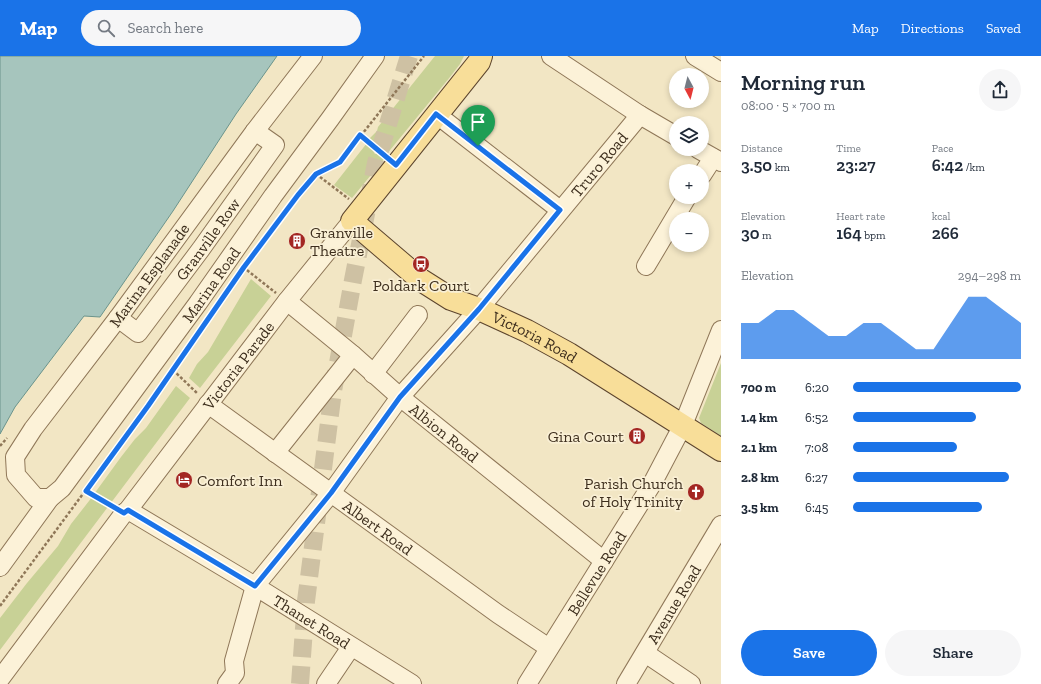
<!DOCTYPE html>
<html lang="en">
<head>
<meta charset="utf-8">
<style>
	body { margin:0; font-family:"Zilla Slab",serif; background:#f6f6f7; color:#1f2937; height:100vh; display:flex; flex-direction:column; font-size:15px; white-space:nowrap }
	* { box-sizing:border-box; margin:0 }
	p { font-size:13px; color:#747a83 }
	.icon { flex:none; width:22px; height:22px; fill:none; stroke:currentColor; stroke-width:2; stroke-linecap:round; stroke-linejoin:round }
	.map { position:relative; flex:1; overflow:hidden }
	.side { display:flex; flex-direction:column; background:#fff; width:320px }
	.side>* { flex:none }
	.needle { width:26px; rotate:173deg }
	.tools { position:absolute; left:669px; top:12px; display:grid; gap:8px }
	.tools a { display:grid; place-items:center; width:40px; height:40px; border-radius:50%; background:#fff; box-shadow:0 2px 6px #0003; font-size:20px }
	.pin { position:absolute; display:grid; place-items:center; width:34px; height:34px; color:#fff; margin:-41px -17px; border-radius:50% 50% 50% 0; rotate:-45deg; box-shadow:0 0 4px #0007 }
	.pin .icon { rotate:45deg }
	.round { display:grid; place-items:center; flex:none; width:42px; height:42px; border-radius:21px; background:#f6f6f7 }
	.overview { display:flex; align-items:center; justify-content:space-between; height:68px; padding:0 20px }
	h1 { font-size:22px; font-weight:600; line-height:30px }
	.stats { display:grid; grid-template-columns:repeat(3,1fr); gap:6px; height:68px; padding:4px 20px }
	.stats div { display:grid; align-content:center }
	.stats b { font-size:17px; font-weight:600 }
	.stats small { font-size:11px; font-weight:400 }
	.stats p { font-size:11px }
	.chart { height:112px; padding:8px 20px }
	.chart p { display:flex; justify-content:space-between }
	.chart svg { width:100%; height:72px; margin-top:4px; fill:#1a73e8; opacity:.7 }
	.action { display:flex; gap:8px; margin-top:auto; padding:8px 20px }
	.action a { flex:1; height:46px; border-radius:24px; background:#1a73e8; color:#fff; font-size:16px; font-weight:600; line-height:46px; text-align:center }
	.action a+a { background:#f6f6f7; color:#1f2937 }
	ul { padding:0 20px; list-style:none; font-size:13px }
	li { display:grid; grid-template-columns:64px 48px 1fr; align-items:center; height:30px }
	li i { height:10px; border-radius:5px; background:#1a73e8 }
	header { display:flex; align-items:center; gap:24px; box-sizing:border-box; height:56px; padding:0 20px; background:#1a73e8; color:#fff }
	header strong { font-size:19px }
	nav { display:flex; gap:22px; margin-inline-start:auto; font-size:14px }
	.search { width:280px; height:36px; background:#f6f6f7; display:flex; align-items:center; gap:10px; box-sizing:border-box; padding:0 14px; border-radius:22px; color:#747a83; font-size:15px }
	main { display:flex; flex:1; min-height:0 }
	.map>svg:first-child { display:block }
	.green { fill:#c8d196 }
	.water { fill:#a6c5bd; stroke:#6b948c }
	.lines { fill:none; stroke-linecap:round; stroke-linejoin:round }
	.minor-tunnel { stroke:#cec1a3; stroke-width:18; stroke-dasharray:18 9; stroke-linecap:butt }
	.minor-casing { stroke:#8f7758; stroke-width:20 }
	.major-casing { stroke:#5c442d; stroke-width:24 }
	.path { stroke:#8f7758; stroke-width:2.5; stroke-dasharray:3 2; stroke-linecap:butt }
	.minor { stroke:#fcf2d8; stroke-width:18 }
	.major { stroke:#f8de99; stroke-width:22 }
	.route-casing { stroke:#fff; stroke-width:8 }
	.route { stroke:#1a73e8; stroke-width:5 }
	.labels { text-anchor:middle; stroke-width:3.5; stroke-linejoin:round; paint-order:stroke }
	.street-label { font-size:16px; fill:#3d2e1d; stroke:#f9efd4 }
	.poi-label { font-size:16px; fill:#3d2e1d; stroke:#f9efd4; text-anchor:start }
</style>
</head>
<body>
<header>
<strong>Map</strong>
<div class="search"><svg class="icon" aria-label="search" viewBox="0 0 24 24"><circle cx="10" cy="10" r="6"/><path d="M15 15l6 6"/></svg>Search here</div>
<nav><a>Map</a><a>Directions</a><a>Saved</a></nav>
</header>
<main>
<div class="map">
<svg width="721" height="628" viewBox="0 0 721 628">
	<rect width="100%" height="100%" fill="#f2e6c4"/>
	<path class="green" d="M435,0H464L460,8L450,21L386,99L381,95L380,89H373L368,84L377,75L378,71Z
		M367,87L373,91L372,93L375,98L380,97L385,102L352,142L334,129Z
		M251,223L271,240L200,332L189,322L197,308L208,296Z
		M721,307V380L701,367L699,362Z
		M176,330L190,342L0,594V562L27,527L58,490L71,468L89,445L121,401L135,383L146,372Z"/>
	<path class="water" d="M0,0H277L236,58L173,155L100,261L84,260L15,351L0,378Z"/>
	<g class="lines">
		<path class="minor-tunnel" d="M300,628L306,545L333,335L353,224L376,107L409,0"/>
		<g class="minor-casing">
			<g id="minor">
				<path id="s1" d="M313,0L255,75L118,262L33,373L15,401L16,419L36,442H50L62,432L198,247L273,140L330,63L375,0"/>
				<path d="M551,0L640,59L676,80"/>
				<path d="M695,0L721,16"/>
				<path d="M436,58L560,154"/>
				<path d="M698,93L721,106"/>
				<path d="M702,119L713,102"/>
				<path d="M646,210L687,141"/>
				<path id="s2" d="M287,245L353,299L400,341L604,505"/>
				<path id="s3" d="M118,262L138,277L201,193L275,89L255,75"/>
				<path d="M373,318L418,259"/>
				<path id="s4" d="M208,348L498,558L549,592"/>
				<path d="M275,397L353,299"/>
				<path id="s5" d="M128,454L255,530L412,628"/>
				<path d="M0,511L50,442"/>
				<path d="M645,597L691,628"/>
				<path id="s6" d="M0,623L124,457L128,454L287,245L352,165"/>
				<path id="s7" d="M227,628L235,617L234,605L255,530L331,437L400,341L479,253L640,59"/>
				<path d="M326,628L351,591"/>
				<path id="s8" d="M527,628L652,428L683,369L721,274"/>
				<path id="s9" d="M626,628L721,469"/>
			</g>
		</g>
		<g class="major-casing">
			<g id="major">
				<path id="s10" d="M481,0L479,6L352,165L421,224L451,243L479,253L527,275L569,298L721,394"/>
			</g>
		</g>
		<path class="path" d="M360,79L383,99
			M316,118L349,143
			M251,200L316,118L340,106L424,0
			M243,211L276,237
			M173,314L198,338
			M0,390L7,382
			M85,435L111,449
			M0,550L148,350L210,259"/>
		<use href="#minor" class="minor"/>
		<use href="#major" class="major"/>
	</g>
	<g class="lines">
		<g class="route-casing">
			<path id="route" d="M436,58L560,154L479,253L400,341L331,437L255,530L128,454L124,457L86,435L148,350L244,211L298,139L316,118L340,106L360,79L396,109Z"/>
		</g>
		<use href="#route" class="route"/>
	</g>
	<defs>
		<g id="building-disc" transform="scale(0.9)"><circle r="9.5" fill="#a32622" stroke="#f9efd4"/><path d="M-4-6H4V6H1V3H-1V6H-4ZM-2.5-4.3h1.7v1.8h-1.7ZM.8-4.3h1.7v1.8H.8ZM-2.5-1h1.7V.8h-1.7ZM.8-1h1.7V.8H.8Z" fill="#fff"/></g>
		<g id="bus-disc" transform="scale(0.9)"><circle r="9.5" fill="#a32622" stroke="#f9efd4"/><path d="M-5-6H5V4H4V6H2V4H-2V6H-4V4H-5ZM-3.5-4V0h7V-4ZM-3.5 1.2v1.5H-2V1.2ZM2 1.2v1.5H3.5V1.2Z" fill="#fff"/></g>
		<g id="hotel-disc" transform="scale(0.9)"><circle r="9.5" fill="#a32622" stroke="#f9efd4"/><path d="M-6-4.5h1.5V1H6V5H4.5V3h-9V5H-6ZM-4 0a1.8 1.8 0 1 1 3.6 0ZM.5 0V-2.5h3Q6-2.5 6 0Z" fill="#fff"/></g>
		<g id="church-disc" transform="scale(0.9)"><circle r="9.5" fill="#a32622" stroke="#f9efd4"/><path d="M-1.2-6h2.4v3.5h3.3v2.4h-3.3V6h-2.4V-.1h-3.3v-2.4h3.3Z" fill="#fff"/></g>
	</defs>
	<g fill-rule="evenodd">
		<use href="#building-disc" x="297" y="185"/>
		<use href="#bus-disc" x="421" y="208"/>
		<use href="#building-disc" x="637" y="380"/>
		<use href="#hotel-disc" x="184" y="424"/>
		<use href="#church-disc" x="696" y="436"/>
	</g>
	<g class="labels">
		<g class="street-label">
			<text dy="6" stroke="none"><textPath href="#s7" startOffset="648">Truro Road</textPath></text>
			<text dy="6" stroke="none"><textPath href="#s3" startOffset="142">Granville Row</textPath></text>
			<text transform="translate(149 219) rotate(-54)" y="6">Marina Esplanade</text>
			<text dy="6" stroke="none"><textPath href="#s1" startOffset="830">Marina Road</textPath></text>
			<text dy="6" stroke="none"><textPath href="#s10" startOffset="428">Victoria Road</textPath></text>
			<text dy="6" stroke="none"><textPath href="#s6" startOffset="394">Victoria Parade</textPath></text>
			<text dy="6" stroke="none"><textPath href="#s2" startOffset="205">Albion Road</textPath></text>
			<text dy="6" stroke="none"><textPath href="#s4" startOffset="210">Albert Road</textPath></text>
			<text dy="6" stroke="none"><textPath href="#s8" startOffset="131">Bellevue Road</textPath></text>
			<text dy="6" stroke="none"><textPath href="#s9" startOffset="93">Avenue Road</textPath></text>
			<text dy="6" stroke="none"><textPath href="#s5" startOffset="215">Thanet Road</textPath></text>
		</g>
		<g class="poi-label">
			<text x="310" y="182">Granville<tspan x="310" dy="18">Theatre</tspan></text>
			<text x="421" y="235" text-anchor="middle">Poldark Court</text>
			<text x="624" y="386" text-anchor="end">Gina Court</text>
			<text x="197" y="430">Comfort Inn</text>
			<text x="683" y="433" text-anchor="end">Parish Church<tspan x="683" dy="18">of Holy Trinity</tspan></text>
		</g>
	</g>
</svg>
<div class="tools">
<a><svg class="needle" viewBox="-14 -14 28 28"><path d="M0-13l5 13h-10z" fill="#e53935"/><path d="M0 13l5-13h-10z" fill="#747a83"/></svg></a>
<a><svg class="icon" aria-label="layers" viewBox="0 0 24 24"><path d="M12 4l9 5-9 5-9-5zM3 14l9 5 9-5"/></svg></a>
<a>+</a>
<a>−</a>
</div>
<div class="pin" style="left:478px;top:90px;background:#1e9e55"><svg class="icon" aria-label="arrive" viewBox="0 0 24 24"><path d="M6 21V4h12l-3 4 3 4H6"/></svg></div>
</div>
<section class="side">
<div class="overview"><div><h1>Morning run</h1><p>08:00 · 5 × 700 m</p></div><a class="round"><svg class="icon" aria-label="share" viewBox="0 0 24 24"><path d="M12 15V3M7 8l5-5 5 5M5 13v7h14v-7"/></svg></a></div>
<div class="stats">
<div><p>Distance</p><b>3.50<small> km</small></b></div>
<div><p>Time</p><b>23:27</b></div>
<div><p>Pace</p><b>6:42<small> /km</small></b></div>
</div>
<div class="stats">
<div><p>Elevation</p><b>30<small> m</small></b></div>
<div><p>Heart rate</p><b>164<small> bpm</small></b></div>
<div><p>kcal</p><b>266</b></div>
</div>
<div class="chart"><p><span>Elevation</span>294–298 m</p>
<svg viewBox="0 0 160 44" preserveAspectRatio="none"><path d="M0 44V22L10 22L20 14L30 14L40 22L50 30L60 30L70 22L80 22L90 30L100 38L110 38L120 22L130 6L140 6L150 14L160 22V44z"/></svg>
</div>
<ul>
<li><b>700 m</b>6:20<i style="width:100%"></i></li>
<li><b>1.4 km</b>6:52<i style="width:73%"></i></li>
<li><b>2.1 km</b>7:08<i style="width:62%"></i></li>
<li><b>2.8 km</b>6:27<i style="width:93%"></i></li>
<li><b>3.5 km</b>6:45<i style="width:77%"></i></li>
</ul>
<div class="action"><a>Save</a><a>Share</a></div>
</section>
</main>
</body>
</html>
